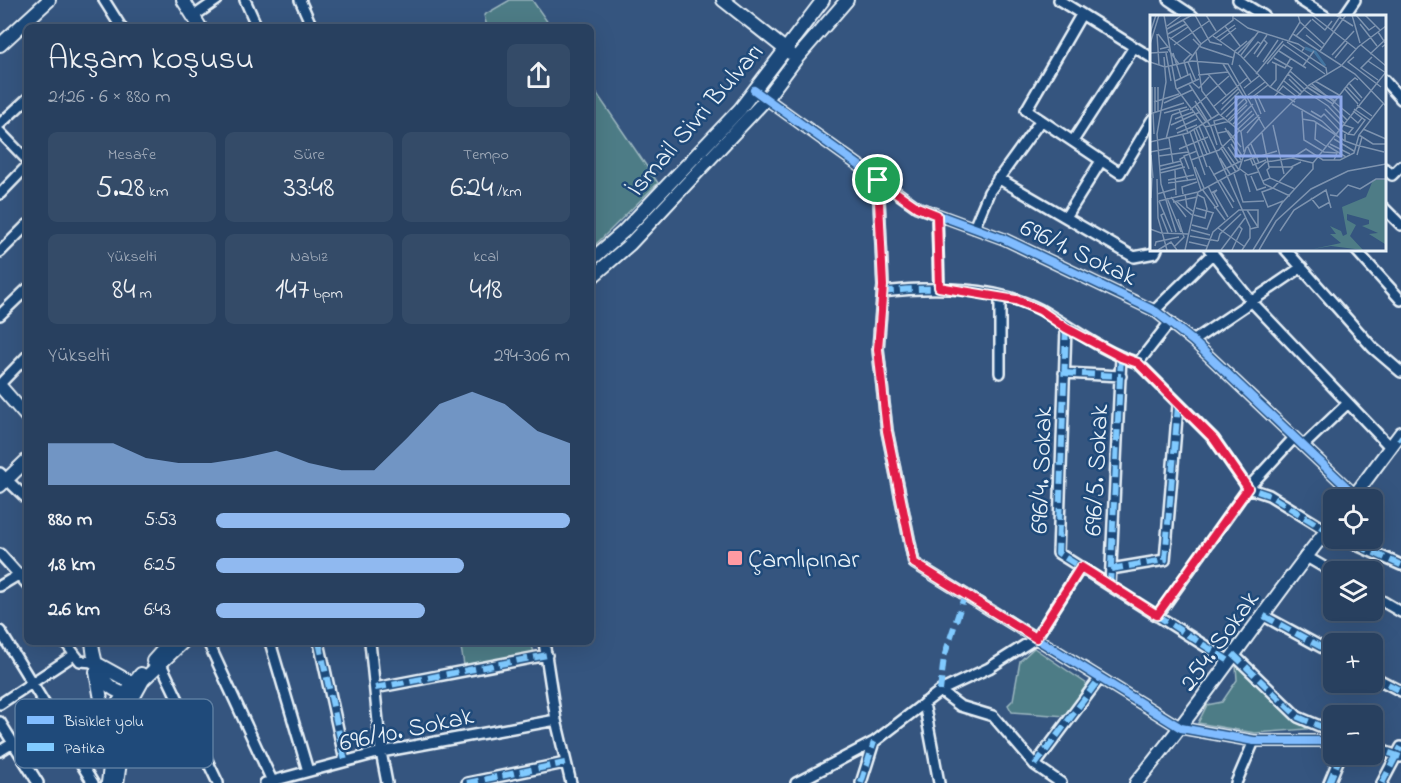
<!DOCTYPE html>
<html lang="tr">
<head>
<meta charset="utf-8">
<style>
	body { margin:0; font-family:"Indie Flower",sans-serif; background:#344b68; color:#f1f3f6; height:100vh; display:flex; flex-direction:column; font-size:22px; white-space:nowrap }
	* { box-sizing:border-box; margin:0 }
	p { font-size:20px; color:#a5afbd }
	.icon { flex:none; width:33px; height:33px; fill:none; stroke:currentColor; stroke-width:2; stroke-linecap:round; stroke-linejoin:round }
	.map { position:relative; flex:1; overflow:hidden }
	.side { position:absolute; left:24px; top:24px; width:570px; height:621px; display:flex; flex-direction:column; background:#28405f; border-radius:9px; box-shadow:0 6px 24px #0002,0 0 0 2px #445974 }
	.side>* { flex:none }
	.controls { position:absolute; left:1323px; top:489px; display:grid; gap:12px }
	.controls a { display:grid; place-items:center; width:60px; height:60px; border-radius:9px; background:#28405f; box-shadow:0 6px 24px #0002,0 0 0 2px #445974; font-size:30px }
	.pin { position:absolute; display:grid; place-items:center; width:51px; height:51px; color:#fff; margin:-26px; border:3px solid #fff; border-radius:50%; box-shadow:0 2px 6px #0007 }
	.round { display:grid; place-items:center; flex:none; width:63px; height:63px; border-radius:9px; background:#344b68 }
	.head { display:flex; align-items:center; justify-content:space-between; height:102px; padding:0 24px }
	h1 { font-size:33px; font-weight:600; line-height:45px }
	.metrics { display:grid; grid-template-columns:repeat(3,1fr); gap:9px; height:102px; padding:6px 24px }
	.metrics div { display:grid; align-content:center; border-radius:9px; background:#344b68; text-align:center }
	.metrics b { font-size:30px; font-weight:600 }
	.metrics small { font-size:16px; font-weight:400 }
	.metrics p { font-size:16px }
	.chart { height:168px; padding:12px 24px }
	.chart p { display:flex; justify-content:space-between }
	.chart svg { width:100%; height:108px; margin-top:6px; fill:#90b9f0; opacity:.7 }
	ul { padding:0 24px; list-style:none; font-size:20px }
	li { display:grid; grid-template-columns:96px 72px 1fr; align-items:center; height:45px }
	li i { height:15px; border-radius:8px; background:#90b9f0 }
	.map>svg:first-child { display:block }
	.green { fill:#4e7c86; stroke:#9bb6bf; stroke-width:1.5 }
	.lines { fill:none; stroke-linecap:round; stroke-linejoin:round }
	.street-casing { stroke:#e8f1f8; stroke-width:14 }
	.secondary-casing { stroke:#e8f1f8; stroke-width:16 }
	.street { stroke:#1f4a7a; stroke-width:9 }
	.secondary { stroke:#1f4a7a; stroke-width:12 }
	.quiet { stroke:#80caff; stroke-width:6; stroke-dasharray:12 6; stroke-linecap:butt }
	.cycleway-casing { stroke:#1f4a7a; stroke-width:11 }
	.cycleway { stroke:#80bcff; stroke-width:8 }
	.route-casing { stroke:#fff; stroke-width:12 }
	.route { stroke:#e11d48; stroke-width:8 }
	.poi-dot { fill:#ff9aa2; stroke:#1f4a7a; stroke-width:2 }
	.labels { text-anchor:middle; stroke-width:5; stroke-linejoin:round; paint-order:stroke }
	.street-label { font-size:26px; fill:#e8f1f8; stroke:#1f4a7a }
	.poi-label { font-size:26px; fill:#e8f1f8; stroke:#1f4a7a; text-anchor:start }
	.inset-river { fill:none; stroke:#4374a0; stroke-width:3 }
	.inset-road { fill:none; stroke:#7d93af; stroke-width:1.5 }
	.view { fill:#8da8ea; fill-opacity:0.15; stroke:#8da8ea; stroke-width:3 }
	.inset-edge { fill:none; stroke:#e8f1f8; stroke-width:3 }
	.key { fill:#1f4a7a; stroke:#5b7ca0; stroke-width:1.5 }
	.key-label { font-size:16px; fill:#e8f1f8 }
</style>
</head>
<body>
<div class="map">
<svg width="1401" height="783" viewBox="0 0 1401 783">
	<rect width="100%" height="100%" fill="#35557f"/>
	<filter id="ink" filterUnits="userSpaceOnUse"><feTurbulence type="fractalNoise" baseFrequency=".0167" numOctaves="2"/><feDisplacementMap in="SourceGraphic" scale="12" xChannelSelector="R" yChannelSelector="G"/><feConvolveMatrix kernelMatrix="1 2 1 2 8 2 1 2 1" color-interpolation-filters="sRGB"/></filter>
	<g filter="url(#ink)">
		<path class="green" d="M510,0H532L551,27H487L484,15Z
			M591,85L658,183L591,249Z
			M460,642H531L534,653L464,665Z
			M1034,648L1087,684L1066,716L1012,712L1008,705L1013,700L1020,661Z
			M1236,665L1307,729L1255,733L1198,723L1207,705L1222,702L1237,680Z"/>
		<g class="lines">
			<g class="street-casing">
				<path id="street" d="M104,0L121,27
					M245,0L257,27
					M300,0L312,27
					M1059,0L1152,58
					M1169,0L1193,16
					M1238,0L1264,16
					M1300,0L1325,16
					M1081,15L1026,110L1120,173L1152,120
					M194,16L217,0
					M1344,16L1355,0
					M1384,80L1401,99
					M761,95L917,207L1004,239L1155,311L1193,341L1355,495
					M0,124L27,99
					M0,132L27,160
					M1073,141L1134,47
					M1384,168L1392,175L1401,166
					M998,178L1134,257L1155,253L1157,249
					M878,180L883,286L878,349L887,431L914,563L1181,728L1254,741H1334
					M0,194L27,166
					M1384,208L1401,225
					M937,215L939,287
					M1066,217L1101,161
					M974,228L989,192L1041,120
					M1209,249L1251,301L1391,448
					M1285,249L1373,348L1401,372
					M1355,249L1401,300
					M0,252L27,225
					M882,292C930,286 997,286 1041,310C1074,329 1101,351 1138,363L1214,439L1248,488L1269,495L1334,535
					M1155,310L1213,253
					M0,315L27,289
					M1066,328L1058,553L1229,661
					M1193,341L1302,267
					M1138,363L1170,322
					M1000,373V297
					M1064,373L1121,376
					M0,384L27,356
					M1303,446L1348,403
					M0,473L27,499
					M1341,538L1401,565
					M0,554L27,584
					M1305,556L1334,573
					M1111,569L1165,560L1178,405
					M0,586L20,574
					M1110,586L1121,357
					M1372,595L1401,612
					M1157,616L1248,488L1294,438
					M1264,616L1334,654
					M0,631L93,783
					M65,642L80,661L94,662
					M208,642L273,783
					M270,642L308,771
					M319,642L345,761
					M370,642L381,752L387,783
					M544,642L556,720L571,783
					M1233,654L1298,717L1334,732
					M161,664L218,783
					M1372,676L1401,691
					M375,688L547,655
					M940,691L989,668L1036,638L1081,567
					M924,703L939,783
					M0,704L74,655
					M0,722L38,783
					M1372,747L1401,757
					M0,751L13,743
					M1035,765L1100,678
					M265,783L381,752L556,720
					M467,783L565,763
					M796,783L874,742L940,691L960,706L993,716L1035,765L1061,783
					M861,783L874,742
					M1236,783L1254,741
					M1329,783L1341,754
					M1382,783L1401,747"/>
			</g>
			<g class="secondary-casing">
				<path id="secondary" d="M183,0L200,27
					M723,0L790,53
					M0,45L49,0
					M591,260L623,232L740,109L823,0
					M591,278L630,244L766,99L796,59L847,0
					M0,386L27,417
					M0,486L27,460
					M1351,500L1401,433
					M92,642C94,667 105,696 135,694L132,683L94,662
					M153,661L170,642
					M96,672L109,743
					M108,783L118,703L141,674
					M117,783L128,707L143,680L183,642
					M1136,783C1206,699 1265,607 1334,521"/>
			</g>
			<use href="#street" class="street"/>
			<use href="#secondary" class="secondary"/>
			<path class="quiet" d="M937,215L939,287
				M882,292C930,286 997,286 1041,310C1074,329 1101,351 1138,363L1214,439L1248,488L1269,495L1334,535
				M1066,328L1058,553L1229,661
				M1064,373L1121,376
				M1398,437L1401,439
				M1341,538L1401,565
				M1111,569L1165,560L1178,405
				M1110,586L1121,357
				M1157,616L1248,488
				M1264,616L1334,654
				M319,642L345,761
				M1233,654L1298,717L1334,732
				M1372,676L1401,691
				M375,688L547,655
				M940,691L944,657L965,594
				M1372,747L1401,757
				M1035,765L1100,678
				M467,783L565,763
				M861,783L874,742
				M1329,783L1341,754
				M1382,783L1401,747"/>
			<g class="cycleway-casing">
				<path id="cycleway" d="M754,90L917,207L1004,239L1155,311L1193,341L1355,495
					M878,180L883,286L878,349L887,431L914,563L1181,728L1254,741H1334"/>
			</g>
			<use href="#cycleway" class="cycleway"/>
		</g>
	</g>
	<g class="lines" filter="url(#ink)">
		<g class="route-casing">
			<path id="route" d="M878,180L917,207L937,215L939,287L1016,300L1040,310L1066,328L1121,357L1138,363L1214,439L1248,488L1157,615L1081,567L1036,638L914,563L887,431L878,349L883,286Z"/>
		</g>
		<use href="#route" class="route"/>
	</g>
	<rect class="poi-dot" x="727" y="550" width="16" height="16" rx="3"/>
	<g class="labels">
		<g class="street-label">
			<text transform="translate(694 119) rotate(-49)" y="9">İsmail Sivri Bulvarı</text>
			<text transform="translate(1079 251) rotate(25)" y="9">696/1. Sokak</text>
			<text transform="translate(1040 470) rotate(-88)" y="9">696/4. Sokak</text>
			<text transform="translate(1095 470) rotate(-87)" y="9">696/5. Sokak</text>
			<text transform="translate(1218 640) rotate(-54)" y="9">254. Sokak</text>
			<text transform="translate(406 728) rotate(-12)" y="9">696/10. Sokak</text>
		</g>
		<g class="poi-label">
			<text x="748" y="567">Çamlıpınar</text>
		</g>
	</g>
	<g transform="translate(1150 15)">
		<rect width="236" height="236" fill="#35557f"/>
		<path d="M235,164V229L219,219L228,218L212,211L219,209V205L197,199V205L206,210L200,221L213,235L181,231L163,234L191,228L180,219H186L180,211L191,216L193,221L197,219L192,192L216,182L223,165Z" fill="#4e7c86"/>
		<path class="inset-river" d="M155,33L165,37L175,51"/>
		<path class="inset-road" d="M14,0L23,51M45,0L60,27L72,30M56,0L66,16M162,0L206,34M186,0L203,11M202,0L210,28M206,0L219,15L225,11M215,0L230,15M84,3L98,13L148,29L154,33L152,36M162,4L175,15L182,6M33,5L51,29M150,7L175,30M210,9L227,31M17,11L32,0M75,11L90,31M17,14L42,0M181,15L191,0M228,17L236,29L232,32M0,18L6,0M7,19L9,50M8,19L18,32L10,34M18,19L36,9M143,19L205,59L236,91M156,20L172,33M63,21L91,41L120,72L145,87M146,21L161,5M19,22L43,41M66,23L85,10M20,24L38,12M43,24L51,32L84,43M139,25L150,7L148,0M69,26L86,13M137,27L176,53L177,59M0,29L9,0M24,30L59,6M134,30L175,59M211,30L236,51M18,34L29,49M129,36L156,53M170,36L196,0M46,37L52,76L69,99L91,117L94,137M0,38L18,37M16,38L21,66M23,38L31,64M88,38L104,22M104,39L117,20M220,39L236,24M91,40L109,16M182,40L204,16M14,42L16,67L7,119L11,169L26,217M107,42L117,28L114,25M204,42L198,47L231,72M222,42L211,53L228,65M94,43L108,27L111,29M124,43L142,53L140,56M185,43L198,27M39,46L51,29L83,5V0M218,46L236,58M0,47L15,52L42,46L78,49L115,114M38,47L46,66M113,47L128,25M122,47L135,53L141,43M73,49L97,87M117,49L134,29M82,50L85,36L97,26M89,50L101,67M22,51L26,73L55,112L100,212V223L92,235M153,51L164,36M140,56L157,71M58,59L76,80M106,59L133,26M138,59L154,74M38,60L34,46L41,39M48,60L78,57M139,64L152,77M25,66L40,59L43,68M134,66L151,80M165,66L189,80M43,68L49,73L59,62M199,68L212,83M39,69L62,104M162,69L200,100M159,70L185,86M196,71L210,86M2,72V98M120,72L126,65V49M157,72L183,89M94,73L109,61M194,73L208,89M27,74L49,64M127,75L140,56M154,75L178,91L194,108M98,80L115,67M107,80L115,97M56,81L79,61M104,81L111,99M124,82L133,71L147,82M100,84L118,70M45,86L61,112M4,87L29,79M14,88L42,75M72,89L88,74M142,89L172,106L187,120M207,90L222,101M45,91L56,107M63,92L97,63M29,94L38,118M175,94L193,112M204,94L220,105M40,95L56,82M71,95L89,77M8,96V72M152,96L154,125L174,137L187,138L184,145M161,96L171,102L174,99L190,116M3,97L4,119M5,97V72M14,98L37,92M0,99L34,88M22,100L39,94M71,100L91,81M200,101L208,108L212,103L203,96M76,102L94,84M75,103L64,106L65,111L71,129L89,155M25,104L43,97M152,104L164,106L195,126M78,105L97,87M197,105L182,90L199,68L205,63L208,65M80,106L97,90M166,107L165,124L177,132M83,109L103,89M21,110L50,97M123,110L134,159M49,111L60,138M86,111L102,96M55,112L80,106M61,112L67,130M46,113L57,139M75,113L92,141M26,114L47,104M88,114L104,99M213,114L236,124M44,115L57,152M191,115L198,119L203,113L194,110M91,116L109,100M40,117L55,160M27,118L47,110M68,118L78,116L91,132M97,118L110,102M112,118L119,152M195,119V126L206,130M198,119L204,120L215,105L212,103M33,120L51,175M209,120L223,129H235M19,123L23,148M16,124L22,100M184,124L204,136M0,127L38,118L69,99M81,129L91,145M101,129L109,148M180,129L200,139M206,130L234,137M178,131L196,142M78,132L89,148M98,132L114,169L140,181M71,133L86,157M29,134L58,122M0,137L21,133M1,140L3,163M207,140L212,122M9,141L38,137M34,142L30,144L38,166M70,143L80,159M100,143L103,150L116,145M142,143L156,134L173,145H190L204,138L209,120L233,89M41,145L69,135L90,115M94,146L127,136M10,151L31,146M59,151L83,193M45,152L54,173M39,154L34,141L47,136M90,154L98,160L108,157M108,154L116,147L142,143L163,148M10,155L33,149M25,155L26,180M10,158L35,152M84,159L93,187L114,186M95,159L100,177M63,160L91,146M101,161L107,175L116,172M120,163L117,155L120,152H141L151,147M7,164L8,203L17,235M18,165L44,160M70,165L84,187M113,166L120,163L145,174M18,168L46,164M58,171L68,191L64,193M52,174L75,205M61,178L67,175L64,178L78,202M7,179L25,174M33,179L32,172L47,167M35,179L37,192L44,197M180,180L187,181L198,170L210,174L226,164H236M21,182L36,202M1,183L2,163M17,183L31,217M161,183L169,193L180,187M9,186L48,177M9,186L22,217M26,186L42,200M133,186L118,192L112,177L123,173L143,152M23,187L47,182M46,193L64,198M97,195L108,212L100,214M15,198L11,200L18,218M44,200L55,203L57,194L54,183L48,180M42,210L57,214L63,198M68,213L95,232M0,214L11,218L38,219M41,215L60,220M130,216L144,195L176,175L181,193M40,221L68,226M68,226L70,219L91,199M39,227L57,231M5,231L6,227L29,222M24,232L34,222L28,204M8,235L21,227L27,235M35,235L48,177L89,155L96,133L159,70L191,51L208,32L236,11M56,235L63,217L89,195H108V212M71,235L95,203M82,235L92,214L89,211M103,235L132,188L163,154V148L236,57M109,235L126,206L161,174L198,156L236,149"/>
		<path class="view" d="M86,82H191V141H86Z"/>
		<rect width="236" height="236" class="inset-edge"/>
	</g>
	<rect x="15" y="699" width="198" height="69" rx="9" class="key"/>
	<rect x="27" y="716" width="27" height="8" fill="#80bcff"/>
	<rect x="27" y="743" width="27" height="8" fill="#80caff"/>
	<g class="key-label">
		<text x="64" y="726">Bisiklet yolu</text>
		<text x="64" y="753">Patika</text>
	</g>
</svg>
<div class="controls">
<a><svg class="icon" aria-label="locate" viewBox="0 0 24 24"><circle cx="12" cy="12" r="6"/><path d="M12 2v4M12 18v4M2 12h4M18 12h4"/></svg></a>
<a><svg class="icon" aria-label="layers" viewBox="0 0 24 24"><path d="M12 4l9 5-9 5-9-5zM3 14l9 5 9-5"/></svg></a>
<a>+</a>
<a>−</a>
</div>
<div class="pin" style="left:878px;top:180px;background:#1e9e55"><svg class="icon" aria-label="arrive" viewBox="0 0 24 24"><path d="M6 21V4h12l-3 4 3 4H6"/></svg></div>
<section class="side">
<div class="head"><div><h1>Akşam koşusu</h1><p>21:26 · 6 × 880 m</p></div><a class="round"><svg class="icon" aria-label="share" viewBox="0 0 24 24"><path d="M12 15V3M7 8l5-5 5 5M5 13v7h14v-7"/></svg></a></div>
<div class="metrics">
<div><p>Mesafe</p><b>5.28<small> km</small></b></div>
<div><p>Süre</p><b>33:48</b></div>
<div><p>Tempo</p><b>6:24<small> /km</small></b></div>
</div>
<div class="metrics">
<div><p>Yükselti</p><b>84<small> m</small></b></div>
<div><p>Nabız</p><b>147<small> bpm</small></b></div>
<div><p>kcal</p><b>418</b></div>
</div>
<div class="chart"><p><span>Yükselti</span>294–306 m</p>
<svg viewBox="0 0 160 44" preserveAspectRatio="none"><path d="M0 44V27L10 27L20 27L30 33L40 35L50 35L60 33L70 30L80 35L90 38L100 38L110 25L120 11L130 6L140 11L150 22L160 27V44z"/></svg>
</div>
<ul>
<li><b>880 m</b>5:53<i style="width:100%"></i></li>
<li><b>1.8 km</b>6:25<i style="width:70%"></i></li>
<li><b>2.6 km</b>6:43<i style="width:59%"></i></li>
</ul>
</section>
</div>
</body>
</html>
